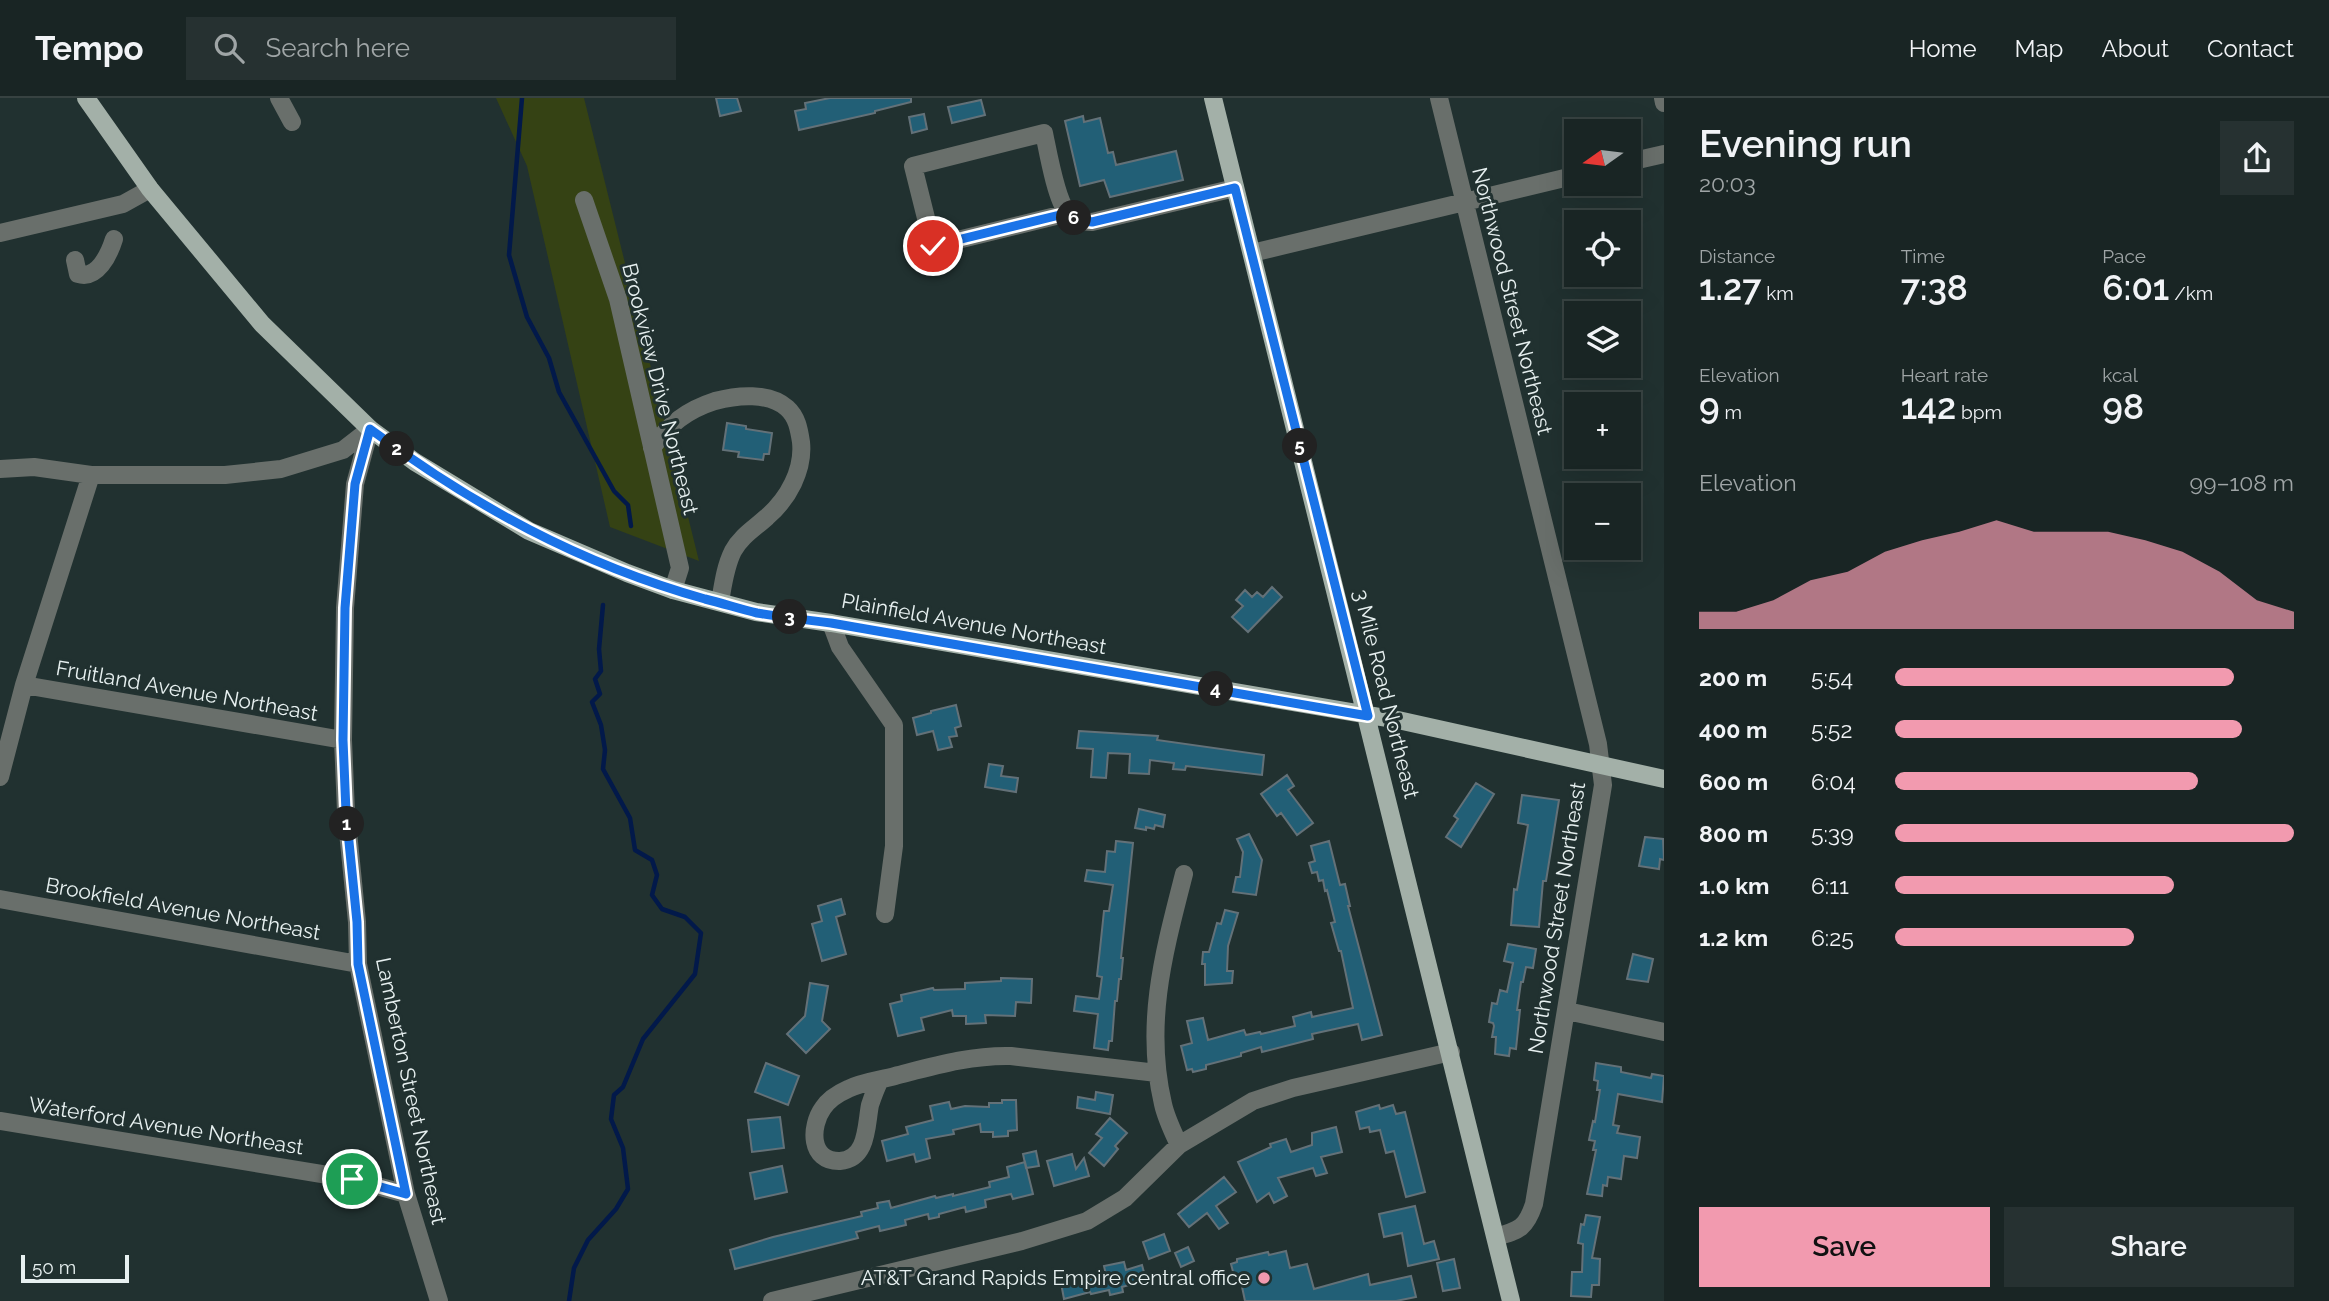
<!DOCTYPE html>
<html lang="en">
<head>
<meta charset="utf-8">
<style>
	body { margin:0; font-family:Raleway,sans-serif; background:#263131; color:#f1f3f6; height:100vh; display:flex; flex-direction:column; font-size:26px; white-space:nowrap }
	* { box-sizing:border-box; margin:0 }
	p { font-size:23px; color:#9fa5a6 }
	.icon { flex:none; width:38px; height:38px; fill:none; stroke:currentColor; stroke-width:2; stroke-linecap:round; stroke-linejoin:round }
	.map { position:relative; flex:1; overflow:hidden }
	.details { display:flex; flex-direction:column; background:#192524; width:665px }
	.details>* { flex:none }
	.needle { width:46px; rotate:256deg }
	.buttons { position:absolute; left:1564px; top:21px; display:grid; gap:14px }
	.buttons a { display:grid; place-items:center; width:77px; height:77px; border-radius:0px; background:#192524; box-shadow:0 7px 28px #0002,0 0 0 2px #374241; font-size:35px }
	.scale { position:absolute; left:21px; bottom:18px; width:108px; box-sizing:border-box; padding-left:7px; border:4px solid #e7f0f0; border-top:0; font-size:19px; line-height:24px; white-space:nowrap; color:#e7f0f0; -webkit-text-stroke:5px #213130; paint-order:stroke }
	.pin { position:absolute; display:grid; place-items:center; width:60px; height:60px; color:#fff; margin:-30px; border:4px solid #fff; border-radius:50%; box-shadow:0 2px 7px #0007 }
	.km { position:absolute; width:35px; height:35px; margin:-18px; border-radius:50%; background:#222; color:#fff; font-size:19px; line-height:35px; text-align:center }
	.round { display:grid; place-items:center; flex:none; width:74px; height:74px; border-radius:0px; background:#263131 }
	.overview { display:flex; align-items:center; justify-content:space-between; height:119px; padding:0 35px }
	h1 { font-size:38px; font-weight:600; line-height:52px }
	.figures { display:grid; grid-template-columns:repeat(3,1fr); gap:10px; height:119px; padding:7px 35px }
	.figures div { display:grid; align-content:center }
	.figures b { font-size:35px; font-weight:600 }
	.figures small { font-size:19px; font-weight:400 }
	.figures p { font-size:19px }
	.chart { height:196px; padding:14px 35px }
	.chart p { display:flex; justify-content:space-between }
	.chart svg { width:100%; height:126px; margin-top:7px; fill:#f29aaf; opacity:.7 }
	.action { display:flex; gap:14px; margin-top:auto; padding:14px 35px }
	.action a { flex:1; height:80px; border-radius:0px; background:#f29aaf; color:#111; font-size:28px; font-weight:600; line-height:80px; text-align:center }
	.action a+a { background:#263131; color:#f1f3f6 }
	ul { padding:0 35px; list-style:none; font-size:23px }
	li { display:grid; grid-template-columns:112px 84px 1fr; align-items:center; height:52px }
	li i { height:18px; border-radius:9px; background:#f29aaf }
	header { display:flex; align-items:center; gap:42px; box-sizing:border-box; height:98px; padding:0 35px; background:#192524; border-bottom:2px solid #374241 }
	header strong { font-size:33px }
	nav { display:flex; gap:38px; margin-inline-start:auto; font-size:24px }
	.search { width:490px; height:63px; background:#263131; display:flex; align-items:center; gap:18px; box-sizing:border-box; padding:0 24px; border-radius:0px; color:#9fa5a6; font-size:26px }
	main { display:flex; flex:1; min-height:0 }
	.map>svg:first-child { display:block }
	.green { fill:#354214 }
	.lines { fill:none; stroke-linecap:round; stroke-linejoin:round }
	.stream { stroke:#02194a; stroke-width:4.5 }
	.building { fill:#225f76; stroke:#637178; stroke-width:2 }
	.minor { stroke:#696f6b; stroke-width:18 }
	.major { stroke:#a3b0a8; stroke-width:18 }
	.route-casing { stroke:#fff; stroke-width:14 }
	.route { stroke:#1a73e8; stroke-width:9 }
	.poi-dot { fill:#f29aaf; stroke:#213130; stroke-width:2.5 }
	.labels { text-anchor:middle; stroke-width:6; stroke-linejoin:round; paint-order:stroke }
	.street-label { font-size:21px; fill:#e7f0f0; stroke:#213130 }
	.poi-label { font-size:21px; fill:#e7f0f0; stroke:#213130; text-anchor:end }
</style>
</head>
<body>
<header>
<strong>Tempo</strong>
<div class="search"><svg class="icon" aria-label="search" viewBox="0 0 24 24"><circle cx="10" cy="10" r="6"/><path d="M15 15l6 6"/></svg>Search here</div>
<nav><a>Home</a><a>Map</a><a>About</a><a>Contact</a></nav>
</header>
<main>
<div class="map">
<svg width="1664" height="1203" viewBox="0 0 1664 1203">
	<rect width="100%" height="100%" fill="#213130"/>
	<path class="green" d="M496,0H584L699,463L610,429L527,68Z"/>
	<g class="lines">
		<path class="stream" d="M522,0L509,157L527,219L549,260L559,294L614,393L628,407L631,428
			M569,1203L574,1170L588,1142L616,1111L628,1091L623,1050L611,1021L614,997L623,989L643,941L695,876L701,835L685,819L662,811L652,797L657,777L652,762L635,752L630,720L603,671L605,652L601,627L592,604L600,596L595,581L601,573L599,551L603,507"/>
	</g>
	<path class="building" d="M716,0H737L741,13L720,18Z
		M830,0H911V4L875,13V15L799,32L795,13L806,11L805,5Z
		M981,2L985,17L952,25L948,9Z
		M924,16L927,31L912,35L909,19Z
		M1083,18L1084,24L1100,20L1108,55L1113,54L1116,67L1176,53L1183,82L1110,99L1104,82L1080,88L1065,23Z
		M727,325L746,328V331L772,335L769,356H764L763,362L738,359L739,354L723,352Z
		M1272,489L1282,499L1248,534L1232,519L1243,508L1236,502L1245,492L1252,499L1257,494L1263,499Z
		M956,607L961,628L955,630L957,638L949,639L952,649L938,652L933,633L917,637L913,620L931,615V613Z
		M1079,633L1158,638L1157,642L1264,657L1262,677L1186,668L1185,672L1173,671L1174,665L1150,662L1149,676L1129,675L1130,656L1108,655L1106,680L1091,679L1093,651L1077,650Z
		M989,666L1003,668L1001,678L1018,680L1016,694L985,689Z
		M1287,677L1294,688L1288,692L1313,725L1297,737L1281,715L1277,718L1261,696Z
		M1476,685L1494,696L1461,749L1446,739L1458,721L1454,718Z
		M1522,697L1559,702L1546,783H1543L1539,829L1511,827L1514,791L1517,792L1528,727L1518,725Z
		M1139,711L1165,717L1163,729L1155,727L1154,731L1146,729V732L1135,730Z
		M1249,736L1262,762L1256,797L1233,794L1236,779H1240L1243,754L1237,741Z
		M1645,739L1663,741L1664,762L1660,761L1659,771L1639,768Z
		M1116,743L1133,745L1121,860H1123L1121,881H1119L1117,903H1115L1112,943H1109L1108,952L1094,950L1098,916L1074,913L1076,898L1099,901L1102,879L1097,878L1100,851L1104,813H1109L1113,787L1085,783L1087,772L1105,774L1107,753L1115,754Z
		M1329,743L1340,787L1345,786L1350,808H1348L1382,937L1362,942L1358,926L1312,936L1313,941L1262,954L1261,949L1241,955V958L1206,967V971L1193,974L1192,971L1187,972L1181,948L1192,945L1187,923L1203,920L1208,942L1244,932L1246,937L1260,934L1261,936L1295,928L1293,919L1311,914L1312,919L1353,910L1341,853H1339L1331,825L1335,824L1327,792L1325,793L1323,782L1319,783L1317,774L1312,775L1309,765L1315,763L1311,748Z
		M841,801L845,816L836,819L846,856L822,863L812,826L822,823L818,808Z
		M1225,812L1238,815L1228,848L1227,873H1233L1232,885L1205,887V866H1202L1203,854H1209L1217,825L1221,826Z
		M1508,846L1536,851L1533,870L1526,869L1523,884H1521L1517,912H1520L1516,951L1510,950L1509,958L1495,956L1496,939H1492L1494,928L1493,925L1489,924L1492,905L1497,906L1500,892L1507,894L1513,865L1504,863Z
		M1633,856L1653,861L1648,884L1627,881Z
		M1001,880L1032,881L1031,905L1016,904L1015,918L985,917L986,925L966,926V918H953L952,912L921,920L924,932L898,938L890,906L902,903L901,897L933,890L934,892L965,891V885L1001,883Z
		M810,885L828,888L822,923L830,931L806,955L787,936L805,918Z
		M766,965L799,978L788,1007L755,994Z
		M1596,965L1621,969V974L1651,980L1652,976L1664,978L1662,1004L1618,996L1613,1027L1619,1028L1617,1035L1640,1039L1637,1060L1624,1058L1621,1081L1608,1079L1607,1088L1603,1087L1602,1098L1587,1096L1596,1052H1593L1595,1043L1589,1042L1593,1023L1595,1024L1600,992H1597L1598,983L1594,982Z
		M1096,994L1113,997L1110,1016L1077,1010L1078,999L1095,1002Z
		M1002,1002H1016L1017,1032L1008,1033V1038L993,1039V1034H981L980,1026L953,1032L954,1036L926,1041L930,1060L916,1064L914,1056L887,1063L882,1043L908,1036L906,1029L933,1022L930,1008L949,1004L951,1011L965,1008L989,1009V1005H1002Z
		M1379,1007L1380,1011L1393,1007L1396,1016L1405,1014L1425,1094L1406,1099L1394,1053L1386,1055L1380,1032L1370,1034L1369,1029L1360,1031L1356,1014Z
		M780,1019L784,1050L752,1054L748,1022Z
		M1110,1020L1127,1035L1115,1048L1118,1051L1104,1068L1089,1055L1102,1040L1096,1036Z
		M1336,1029L1342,1054L1321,1059L1327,1075L1316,1078L1313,1070L1278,1080L1287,1098L1274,1105L1269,1095L1257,1104L1238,1064L1271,1049L1270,1046L1286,1041L1291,1054L1312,1047V1035Z
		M1036,1053L1039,1068L1026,1070L1023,1056Z
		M1072,1056L1076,1071L1084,1060L1089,1078L1054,1088L1047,1063Z
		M1025,1064L1033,1096L1013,1101L1011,1096L985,1102L986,1109L966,1114L965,1109L939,1116V1119L929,1121L928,1116L905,1122L906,1127L880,1133L879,1128L856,1134L858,1140L735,1171L730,1152L773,1139L862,1118L861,1114L878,1110L877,1105L889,1103L891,1110L935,1098L936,1100L953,1096V1098L990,1089L989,1084L1009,1079L1007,1069Z
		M782,1068L787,1094L755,1101L750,1075Z
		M1224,1079L1236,1094L1216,1108L1228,1125L1219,1131L1207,1115L1189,1129L1178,1116Z
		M1415,1108L1424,1146L1434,1143L1439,1161L1408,1168L1402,1135L1384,1139L1379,1116Z
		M1586,1117L1600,1119L1592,1160L1600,1161L1599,1187H1592L1591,1199L1571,1198L1572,1174H1582L1583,1146L1578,1145L1581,1126L1584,1127Z
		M1164,1136L1170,1153L1149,1161L1143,1144Z
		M1188,1149L1194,1163L1181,1169L1175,1155Z
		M1286,1153L1290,1170L1307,1166L1314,1191L1368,1176L1370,1187L1411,1178L1416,1199L1396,1203H1245L1241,1184L1236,1185L1231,1166L1237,1164V1161L1268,1154L1269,1157Z
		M1454,1161L1460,1190L1443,1193L1437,1165Z
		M1124,1164L1126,1172L1142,1167L1146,1182L1122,1189L1123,1194L1110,1197L1109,1192L1091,1196L1090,1194L1064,1201L1061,1185L1080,1180L1081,1182L1106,1177L1104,1168Z"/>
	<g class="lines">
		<path class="minor" d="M279,0L292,24
			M1439,0L1598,646L1603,687L1534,1106C1526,1130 1520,1132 1496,1139
			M1663,0L1664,5
			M1629,64L1664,56
			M584,102L618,201L680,470L673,492
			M1068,115L933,148L913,68L1044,35C1048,54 1056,101 1067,114C1074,122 1082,124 1092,124L1235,90
			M0,135L123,106L150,91
			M1252,155L1577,77
			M75,162L78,176C97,182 109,157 114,141
			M370,331L355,386L345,510L343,642L346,714L357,824L358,866L406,1096L439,1203
			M652,350C669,326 687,312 715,303C737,297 769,294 787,310C797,319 799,331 801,344C804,372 788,401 767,419C755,430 741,438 733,453C725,469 723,487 720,504
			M0,371L34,369L91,377H225L281,371L343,352L370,331
			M831,525L840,549L894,627V748L885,816
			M24,587L343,642
			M0,679L24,587L91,377
			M0,801L358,866
			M1567,913L1664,934
			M880,982C876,990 873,998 870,1007C866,1027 868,1061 840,1063C809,1064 810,1028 823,1010C829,1001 839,995 848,991C862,984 880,982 895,978C934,968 971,957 1011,958L1157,975
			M0,1023L352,1081L406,1096
			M1179,1047C1173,1034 1166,1020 1163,1006C1144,925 1164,854 1184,776
			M772,1203L1022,1143L1087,1123L1125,1100L1179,1047L1253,1003L1293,990L1451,954"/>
		<path class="major" d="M86,0L150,91L262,226L370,331L415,364L529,433L627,475L673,492L756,514L831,525L1398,622L1664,681
			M1213,0L1511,1203"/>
	</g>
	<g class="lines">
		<g class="route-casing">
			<path id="route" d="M352,1081L406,1096L358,866L357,824L346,714L343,642L345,510L355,386L370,331C474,408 580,466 705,501C722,505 740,511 757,515C781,519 806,522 831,525L1368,618L1235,90L1092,124L1078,122L1068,115L933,148"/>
		</g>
		<use href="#route" class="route"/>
	</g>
	<circle class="poi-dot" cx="1264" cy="1180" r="7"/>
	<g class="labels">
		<g class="street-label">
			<text transform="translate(1512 203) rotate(76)" y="7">Northwood Street Northeast</text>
			<text transform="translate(660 291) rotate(76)" y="7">Brookview Drive Northeast</text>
			<text transform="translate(974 526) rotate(10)" y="7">Plainfield Avenue Northeast</text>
			<text transform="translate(187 593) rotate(10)" y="7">Fruitland Avenue Northeast</text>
			<text transform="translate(1386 596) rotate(76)" y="7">3 Mile Road Northeast</text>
			<text transform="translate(183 811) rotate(10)" y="7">Brookfield Avenue Northeast</text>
			<text transform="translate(1557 820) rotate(-81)" y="7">Northwood Street Northeast</text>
			<text transform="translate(411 993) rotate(78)" y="7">Lamberton Street Northeast</text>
			<text transform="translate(166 1028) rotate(9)" y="7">Waterford Avenue Northeast</text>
		</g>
		<g class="poi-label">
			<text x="1250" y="1187">AT&amp;T Grand Rapids Empire central office</text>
		</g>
	</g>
</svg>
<div class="buttons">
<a><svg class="needle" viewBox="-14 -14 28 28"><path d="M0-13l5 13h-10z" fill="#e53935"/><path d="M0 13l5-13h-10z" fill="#9fa5a6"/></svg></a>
<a><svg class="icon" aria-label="locate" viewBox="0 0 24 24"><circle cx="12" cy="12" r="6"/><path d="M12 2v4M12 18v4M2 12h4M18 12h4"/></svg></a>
<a><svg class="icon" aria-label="layers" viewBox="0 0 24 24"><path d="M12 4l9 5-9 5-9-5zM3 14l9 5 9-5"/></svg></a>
<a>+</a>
<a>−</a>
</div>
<div class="scale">50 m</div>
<div class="pin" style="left:352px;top:1081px;background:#1e9e55"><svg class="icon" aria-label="arrive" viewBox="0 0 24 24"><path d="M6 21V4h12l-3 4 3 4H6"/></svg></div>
<div class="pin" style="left:933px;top:148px;background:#d93025"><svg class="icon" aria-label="check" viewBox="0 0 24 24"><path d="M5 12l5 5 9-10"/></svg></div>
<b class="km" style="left:347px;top:726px">1</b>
<b class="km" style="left:397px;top:351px">2</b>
<b class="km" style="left:790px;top:519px">3</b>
<b class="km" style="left:1216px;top:591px">4</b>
<b class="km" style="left:1300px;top:348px">5</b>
<b class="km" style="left:1074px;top:120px">6</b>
</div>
<section class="details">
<div class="overview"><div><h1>Evening run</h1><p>20:03</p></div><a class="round"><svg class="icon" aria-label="share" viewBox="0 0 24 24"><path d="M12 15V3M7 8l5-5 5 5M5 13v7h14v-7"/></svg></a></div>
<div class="figures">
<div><p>Distance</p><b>1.27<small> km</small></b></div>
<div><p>Time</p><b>7:38</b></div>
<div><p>Pace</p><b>6:01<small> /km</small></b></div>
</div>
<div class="figures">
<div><p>Elevation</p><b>9<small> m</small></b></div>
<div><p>Heart rate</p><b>142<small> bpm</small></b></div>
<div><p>kcal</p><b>98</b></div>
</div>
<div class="chart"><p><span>Elevation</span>99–108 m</p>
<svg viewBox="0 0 160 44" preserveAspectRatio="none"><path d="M0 44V38L10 38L20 34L30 27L40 24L50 17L60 13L70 10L80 6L90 10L100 10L110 10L120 13L130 17L140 24L150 34L160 38V44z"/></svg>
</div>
<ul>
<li><b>200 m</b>5:54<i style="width:85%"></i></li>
<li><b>400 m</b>5:52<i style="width:87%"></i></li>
<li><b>600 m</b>6:04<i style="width:76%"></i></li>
<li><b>800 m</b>5:39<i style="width:100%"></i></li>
<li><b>1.0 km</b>6:11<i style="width:70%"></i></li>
<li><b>1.2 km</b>6:25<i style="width:60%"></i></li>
</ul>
<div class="action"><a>Save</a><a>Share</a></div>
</section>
</main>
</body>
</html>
